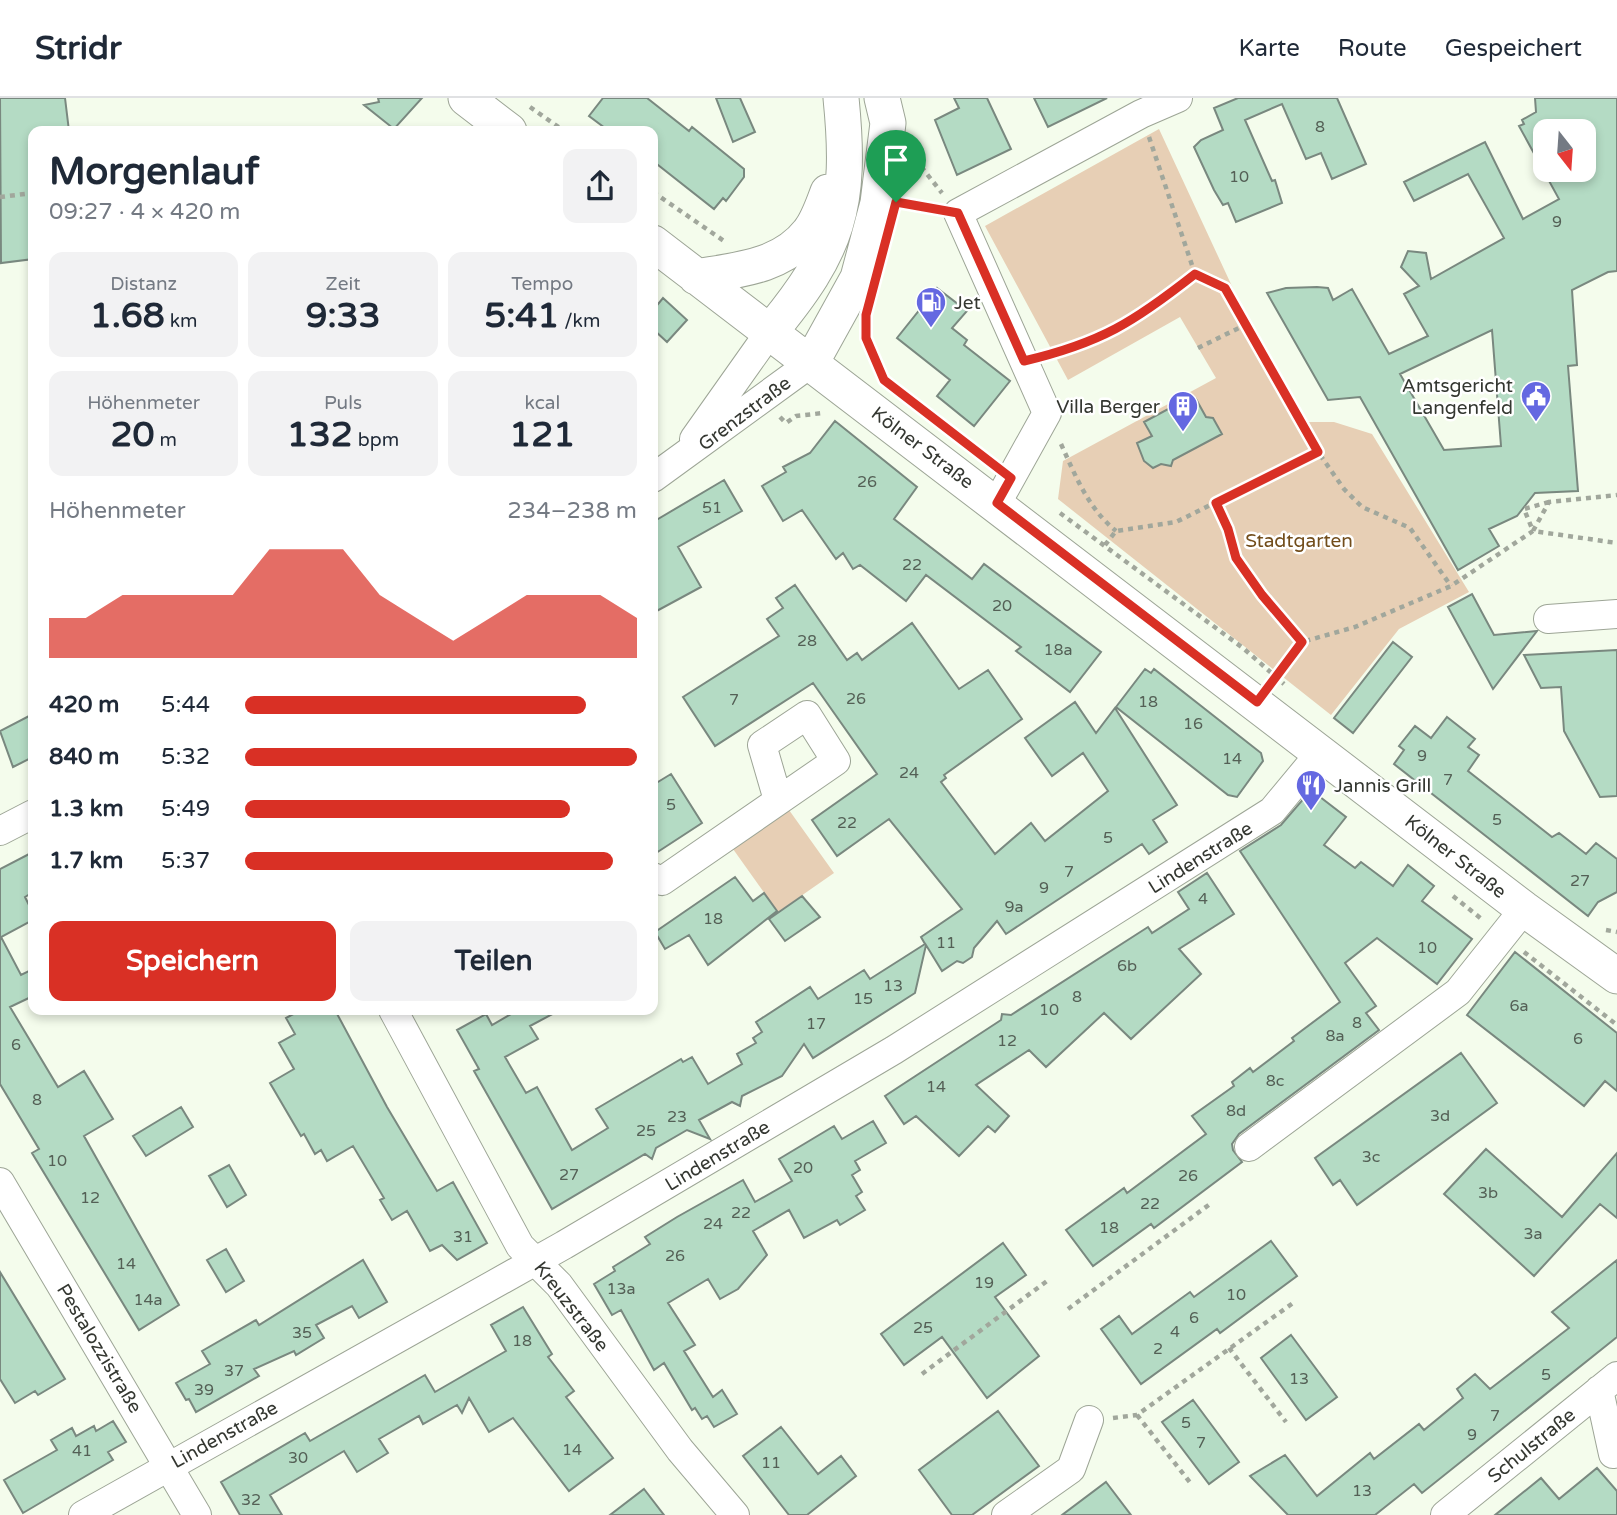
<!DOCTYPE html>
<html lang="de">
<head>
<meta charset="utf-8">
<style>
	body { margin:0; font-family:"Varela Round",sans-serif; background:#f2f2f3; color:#1f2937; height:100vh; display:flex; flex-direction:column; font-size:26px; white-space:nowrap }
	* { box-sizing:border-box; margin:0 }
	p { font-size:23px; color:#747a83 }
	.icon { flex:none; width:38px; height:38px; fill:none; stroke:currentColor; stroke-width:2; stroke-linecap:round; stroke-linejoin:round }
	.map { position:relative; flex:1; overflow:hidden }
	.sheet { position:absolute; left:28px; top:28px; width:630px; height:889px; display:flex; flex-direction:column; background:#fff; border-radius:14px; box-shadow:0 4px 10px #0003 }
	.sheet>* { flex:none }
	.needle { width:46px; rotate:163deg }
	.fabs { position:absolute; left:1533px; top:21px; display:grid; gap:14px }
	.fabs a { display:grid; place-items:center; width:63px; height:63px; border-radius:14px; background:#fff; box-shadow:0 4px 10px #0003; font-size:35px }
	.pin { position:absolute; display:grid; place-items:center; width:60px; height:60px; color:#fff; margin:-72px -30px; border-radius:50% 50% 50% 0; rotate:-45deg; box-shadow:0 0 7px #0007 }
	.pin .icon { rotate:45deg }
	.round { display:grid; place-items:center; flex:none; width:74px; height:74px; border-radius:14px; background:#f2f2f3 }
	.summary { display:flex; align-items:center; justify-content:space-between; height:119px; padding:0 21px }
	h1 { font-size:38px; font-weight:700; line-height:52px }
	.stats { display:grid; grid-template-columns:repeat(3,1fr); gap:10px; height:119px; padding:7px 21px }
	.stats div { display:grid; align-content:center; border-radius:14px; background:#f2f2f3; text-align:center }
	.stats b { font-size:35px; font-weight:700 }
	.stats small { font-size:19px; font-weight:400 }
	.stats p { font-size:19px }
	.chart { height:196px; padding:14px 21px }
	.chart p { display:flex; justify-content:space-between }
	.chart svg { width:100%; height:126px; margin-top:7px; fill:#d93025; opacity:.7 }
	.action { display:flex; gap:14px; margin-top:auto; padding:14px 21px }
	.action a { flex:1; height:80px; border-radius:14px; background:#d93025; color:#fff; font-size:28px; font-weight:700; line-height:80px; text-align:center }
	.action a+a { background:#f2f2f3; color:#1f2937 }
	ul { padding:0 21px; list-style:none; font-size:23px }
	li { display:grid; grid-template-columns:112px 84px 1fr; align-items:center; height:52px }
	li i { height:18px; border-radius:9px; background:#d93025 }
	header { display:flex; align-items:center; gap:42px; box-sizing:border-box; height:98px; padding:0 35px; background:#fff; border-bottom:2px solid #e0e1e3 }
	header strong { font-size:33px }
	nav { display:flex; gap:38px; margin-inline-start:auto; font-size:24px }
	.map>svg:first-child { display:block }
	.green { fill:#e7cfb5 }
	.building { fill:#b4dbc4; stroke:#79887f; stroke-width:2; fill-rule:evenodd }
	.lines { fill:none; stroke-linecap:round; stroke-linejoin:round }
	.minor-casing { stroke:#9da596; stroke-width:30 }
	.major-casing { stroke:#9da596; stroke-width:37 }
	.path { stroke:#a1a79c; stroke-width:4.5; stroke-dasharray:5 5; stroke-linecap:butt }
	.minor { stroke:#fff; stroke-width:28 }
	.major { stroke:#fff; stroke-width:35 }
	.route-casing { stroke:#fff; stroke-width:14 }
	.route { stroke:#d93025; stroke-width:9 }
	.labels { text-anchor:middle; stroke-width:5; stroke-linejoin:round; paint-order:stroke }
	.number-label { font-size:16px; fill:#546056 }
	.poi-label { font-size:19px; fill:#343731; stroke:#fff; text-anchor:start }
	.street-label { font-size:19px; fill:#343731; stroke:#fff }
	.park-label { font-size:19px; fill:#724d1b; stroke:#fff }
</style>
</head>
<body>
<header>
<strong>Stridr</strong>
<nav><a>Karte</a><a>Route</a><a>Gespeichert</a></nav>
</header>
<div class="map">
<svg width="1617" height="1417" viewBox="0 0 1617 1417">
	<rect width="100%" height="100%" fill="#f4fcec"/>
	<path class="green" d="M1159,31L1295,324H1334L1372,336L1469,494L1399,531L1331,617L1058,401L1063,363L1216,280L1180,219L1068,282L985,128Z
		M789,712L834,775L778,814L733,751Z"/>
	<path class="building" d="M0,0H65L69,33H33V161L1,165Z
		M378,0H422L394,31L364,7L379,4Z
		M603,0H647L689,33L692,29L744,71V79L726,103L723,100L714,111L653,63V33H609L589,18Z
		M716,0H740L755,34L733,44Z
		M954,0H987L1011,51L957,77L935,22L959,10Z
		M1034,0H1107L1048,29Z
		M1238,0H1337L1366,66L1332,81L1321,55L1306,61L1282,6L1245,22L1272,83L1275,82L1282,105L1236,124L1228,105L1223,107L1214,92L1194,49L1201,42L1223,32L1214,10Z
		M1535,0H1617V173L1608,174L1572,192L1577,267L1568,268L1578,393L1535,395L1517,418L1489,431L1499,448L1458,472L1360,299L1328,302L1267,195L1286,190L1317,189L1328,190L1333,202L1352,191L1389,256L1428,238L1404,196L1419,188L1401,169L1408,153L1426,155L1431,181L1504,140L1468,76L1414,103L1404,84L1485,44L1523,121L1559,101L1519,28L1524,26L1522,22L1536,14ZM1545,33H1584V72H1545ZM1492,232L1501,348L1444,352L1400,276Z
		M937,190L967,213L952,230L967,242L964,247L1010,283L974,328L937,298L950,282L897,240Z
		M663,200L687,222L667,244L653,231V212Z
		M1196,301L1206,319L1213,320L1222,336L1173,362L1171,368L1161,366L1153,370L1144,363L1137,345L1152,338L1144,324L1183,303L1185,306Z
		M835,323L917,389L894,421L972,481L984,466L1101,554L1070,594L1016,553L1021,549L926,477L906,503L860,467L853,471L843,455L836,461L802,412L783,423L762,388L786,374L783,369L810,355Z
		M724,382L742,413L678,449L701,489L653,515V424Z
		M795,487L847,562L857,555L862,562L912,525L959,591L988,572L1022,621L944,677L946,680L941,684L995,756L1031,725L1045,743L1108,693L1083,655L1052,678L1025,640L1075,604L1096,635L1115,610L1177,707L1153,722L1167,744L1149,756L1142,746L1006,836L997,823L974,850L972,859L963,865L957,863L942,873L926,847L915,895L813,960L804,946L782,978L742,998L740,1008L732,1004L699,1022L710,1041L687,1032L656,1050L652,1061L645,1056L552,1111L474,973L479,971L457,932L486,916L492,927L518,912H560L530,928L538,941L505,959L526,995L537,989L572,1052L608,1030L596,1011L681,961L683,964L692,959L708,986L742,966L737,956L756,945L753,940L762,934L756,924L810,889L818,901L864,872L870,881L925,846L921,839L962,811L889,721L837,758L812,722L877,676L813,585L715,648L683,599L779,538L767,521L783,510L776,500Z
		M1472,496L1494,537L1537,533L1493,591L1448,509Z
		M1393,544L1412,559L1353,635L1334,620Z
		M1617,552V698L1600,699L1564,633L1561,589L1541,590L1524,557Z
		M1145,571L1151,575L1154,571L1261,655L1263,663L1237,699L1228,697L1116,609Z
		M33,616V659L13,669L0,633Z
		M1447,619L1475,641L1468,649L1479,657L1468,673L1552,739L1559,735L1586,756L1596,745L1617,761V794L1598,804L1588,818L1394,666L1404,652L1399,648L1415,628L1431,640Z
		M671,676L702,725L653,757V687Z
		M1311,692L1346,719L1324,747L1355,770L1361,764L1393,788L1408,767L1434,788L1422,803L1472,841L1437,886L1377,840L1345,865L1376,908L1366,915L1379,932L1239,1036L1232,1046L1233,1052L1242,1064L1154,1130L1151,1126L1093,1168L1066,1132L1124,1090L1127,1095L1206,1036L1192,1018L1234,988L1232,984L1250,970L1253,974L1294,943L1292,940L1340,904L1240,753L1281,727Z
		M33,754V794L25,799L33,815V822L1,839L21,877L33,871V898L10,909L58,989L84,973L113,1021L84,1038L179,1207L139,1232L32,1055L39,1051L0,986V771Z
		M1207,775L1234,816L1179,851L1201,876L1131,941L1104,915L1046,969L1029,952L976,987L1009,1018L995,1034L988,1028L959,1058L916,1018L904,1026L885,998L1001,922L1002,916L1011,917L1148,829L1152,835L1189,811L1178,794Z
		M735,779L753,803L764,795L777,813L708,867L689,837L665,851L655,834Z
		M802,798L820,819L785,843L769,821Z
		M1515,854L1617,935V993L1605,983L1584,1008L1467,917Z
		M301,912H335L387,1009L437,1093L453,1084L487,1145L457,1162L442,1147L430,1153L407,1113L392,1122L380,1102L384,1100L353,1048L327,1063L321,1052L315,1056L304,1036L301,1038L270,985L294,971L279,945L295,936L286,920Z
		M1461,955L1497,1005L1357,1107L1340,1082L1333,1087L1315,1060Z
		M181,1009L193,1029L146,1058L133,1038Z
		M873,1023L886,1045L855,1063L860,1072L852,1077L862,1094L856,1098L865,1112L840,1127L837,1122L804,1140L789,1112L753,1133L767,1157L738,1191L720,1201L708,1181L668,1205L695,1247L684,1253L713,1299L722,1292L737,1316L714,1329L707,1318L702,1321L695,1310L692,1312L664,1265L654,1272L621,1212L612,1217L594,1186L615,1173L613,1169L650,1146L645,1139L677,1119L743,1082L755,1104L792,1083L779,1061L834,1028L842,1041Z
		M1486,1051L1562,1119L1617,1055V1120L1600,1106L1534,1178L1444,1096Z
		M229,1067L246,1097L227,1109L209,1078Z
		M1271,1143L1297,1178L1220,1235L1217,1231L1141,1286L1101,1231L1119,1218L1132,1236L1190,1194L1194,1199Z
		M1003,1145L1026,1177L995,1199L1039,1258L987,1300L942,1239L904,1267L881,1236Z
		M226,1151L244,1183L226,1194L207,1162Z
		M363,1162L387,1204L359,1220L352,1208L316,1227L324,1240L296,1257L294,1253L254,1271L259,1278L196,1314L189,1301L186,1302L176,1285L210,1266L202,1253L256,1222L259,1227Z
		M1617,1162V1239L1422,1395L1414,1386L1375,1417H1288L1250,1378L1285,1357L1317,1398L1370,1355L1374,1361L1419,1326L1424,1332L1463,1300L1457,1291L1475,1276L1490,1291L1569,1230L1552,1214Z
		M0,1174L65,1281L38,1297L35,1293L15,1305L0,1281Z
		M523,1209L552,1256L548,1259L574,1293L566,1299L613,1360L569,1393L513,1320L489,1334L469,1300L462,1315L457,1307L423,1326L419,1318L379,1341L388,1355L357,1374L344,1353L270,1397L282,1417H240L221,1384L305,1335L310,1343L425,1277L435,1294L506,1253L491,1227Z
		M1291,1237L1337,1299L1306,1322L1261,1260Z
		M1193,1302L1239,1364L1209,1386L1162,1324Z
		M998,1313L1039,1368L972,1417H952L919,1372Z
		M113,1323L126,1344L108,1354L113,1362L23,1415L4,1382L57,1352L51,1342L72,1330L76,1338L94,1328L96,1333Z
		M781,1329L818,1376L841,1358L856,1378L807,1417H789L743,1358Z
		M1597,1370L1617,1393V1417H1495L1541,1380L1559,1401Z
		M1106,1384L1131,1417H1062Z
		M644,1391L664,1417H610Z"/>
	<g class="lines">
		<g class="minor-casing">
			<path id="minor" d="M694,341L769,235
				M653,380L811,265
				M997,405L1047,315L958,115L1141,16L1178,0
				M1548,521L1617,516
				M0,733L33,716
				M653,779L662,783L836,663L807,617L762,647L778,702
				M393,912L520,1148L559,1187L680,1352L735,1417
				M1249,1049L1458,894L1524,811
				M0,1084L197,1417
				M1599,1292L1613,1356
				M83,1417L564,1147L894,952L1272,713L1321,654
				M1006,1417L1071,1371L1089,1322
				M1445,1417L1617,1278"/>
		</g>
		<g class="major-casing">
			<path id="major" d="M466,0L509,33
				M653,145L1524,811L1617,878
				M696,179C737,172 782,169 809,134C818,123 823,107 828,94
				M769,235C839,151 852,109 841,0
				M811,265L858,180L878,105L888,25L882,0"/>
		</g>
		<path class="path" d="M530,9L564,33
			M1149,39L1195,176L1225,190L1318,354L1344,391L1362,409L1410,430L1451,488
			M915,61L942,95
			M653,94L724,143
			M0,99L33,95
			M907,106L933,110
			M866,230V240L883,281
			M1198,250L1245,227
			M1049,257C1106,243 1150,212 1195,176
			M780,319L786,325L796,318L823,315
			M1061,346C1076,379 1088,410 1116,433
			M1549,404L1524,411L1533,433L1549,404L1617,397
			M1216,405L1228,431L1235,460L1261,497L1302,544
			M1060,415L1243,550L1284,586
			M1105,447L1116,433L1176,424L1318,354
			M1274,581L1302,544L1355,529L1451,488L1533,433L1617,445
			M1453,798L1484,823
			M1606,832L1617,834
			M1524,854L1617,927
			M1068,1211L1210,1106
			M1229,1250L1286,1324
			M922,1276L1047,1183
			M1137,1317L1192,1387
			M1113,1320L1137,1317L1293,1205"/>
		<use href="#minor" class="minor"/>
		<use href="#major" class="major"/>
	</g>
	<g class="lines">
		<g class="route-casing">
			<path id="route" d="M896,104L958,115L1024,263C1101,245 1134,224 1195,176L1225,190L1318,354L1216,405L1228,431L1236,460L1262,497L1302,544L1257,604L997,405L1011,380L884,282L866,240V217Z"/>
		</g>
		<use href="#route" class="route"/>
	</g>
	<defs>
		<g id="fuel-pin" transform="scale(1.575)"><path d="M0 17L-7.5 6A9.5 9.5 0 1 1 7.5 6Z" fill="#6468e1" stroke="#fff"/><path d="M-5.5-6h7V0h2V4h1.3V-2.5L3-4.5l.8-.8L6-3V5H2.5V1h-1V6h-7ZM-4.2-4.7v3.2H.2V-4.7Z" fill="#fff"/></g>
		<g id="civic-pin" transform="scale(1.575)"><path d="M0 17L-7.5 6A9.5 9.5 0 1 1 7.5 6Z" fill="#6468e1" stroke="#fff"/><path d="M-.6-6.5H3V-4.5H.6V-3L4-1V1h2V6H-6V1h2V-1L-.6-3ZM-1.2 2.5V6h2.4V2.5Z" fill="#fff"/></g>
		<g id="building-pin" transform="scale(1.575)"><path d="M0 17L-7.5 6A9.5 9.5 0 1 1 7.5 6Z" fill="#6468e1" stroke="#fff"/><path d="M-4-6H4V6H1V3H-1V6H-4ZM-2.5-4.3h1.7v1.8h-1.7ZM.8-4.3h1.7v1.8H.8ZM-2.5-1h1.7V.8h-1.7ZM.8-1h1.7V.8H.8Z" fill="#fff"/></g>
		<g id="restaurant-pin" transform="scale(1.575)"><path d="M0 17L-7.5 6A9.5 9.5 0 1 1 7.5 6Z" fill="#6468e1" stroke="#fff"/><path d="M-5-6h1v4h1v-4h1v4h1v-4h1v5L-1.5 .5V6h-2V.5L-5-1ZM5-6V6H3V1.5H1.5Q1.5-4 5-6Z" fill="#fff"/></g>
	</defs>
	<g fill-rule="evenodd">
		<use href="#fuel-pin" x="931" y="204"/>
		<use href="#civic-pin" x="1536" y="298"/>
		<use href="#building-pin" x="1183" y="308"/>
		<use href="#restaurant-pin" x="1311" y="687"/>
	</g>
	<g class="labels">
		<g class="number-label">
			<text x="1320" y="34">8</text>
			<text x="1239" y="84">10</text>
			<text x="1557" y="129">9</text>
			<text x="867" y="389">26</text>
			<text x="712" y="415">51</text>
			<text x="912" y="472">22</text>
			<text x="1002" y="513">20</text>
			<text x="807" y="548">28</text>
			<text x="1058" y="557">18a</text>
			<text x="856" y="606">26</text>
			<text x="734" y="607">7</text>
			<text x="1148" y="609">18</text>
			<text x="1193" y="631">16</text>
			<text x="1422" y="663">9</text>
			<text x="1232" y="666">14</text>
			<text x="909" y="680">24</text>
			<text x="1448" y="687">7</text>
			<text x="671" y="712">5</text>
			<text x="1497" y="727">5</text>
			<text x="847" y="730">22</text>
			<text x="1108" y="745">5</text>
			<text x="1069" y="779">7</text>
			<text x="1580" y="788">27</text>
			<text x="1044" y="795">9</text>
			<text x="1203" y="806">4</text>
			<text x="1014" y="814">9a</text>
			<text x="713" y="826">18</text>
			<text x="946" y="850">11</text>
			<text x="1427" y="855">10</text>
			<text x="1127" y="873">6b</text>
			<text x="893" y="893">13</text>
			<text x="1077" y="904">8</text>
			<text x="863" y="906">15</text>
			<text x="1519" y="913">6a</text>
			<text x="1049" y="917">10</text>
			<text x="1357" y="930">8</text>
			<text x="816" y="931">17</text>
			<text x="1335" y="943">8a</text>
			<text x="1578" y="946">6</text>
			<text x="1007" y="948">12</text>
			<text x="16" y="952">6</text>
			<text x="1275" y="988">8c</text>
			<text x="936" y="994">14</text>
			<text x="37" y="1007">8</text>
			<text x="1236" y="1018">8d</text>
			<text x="1440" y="1023">3d</text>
			<text x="677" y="1024">23</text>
			<text x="646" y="1038">25</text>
			<text x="1371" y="1064">3c</text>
			<text x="57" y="1068">10</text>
			<text x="803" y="1075">20</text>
			<text x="569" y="1082">27</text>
			<text x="1188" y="1083">26</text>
			<text x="1488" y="1100">3b</text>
			<text x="90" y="1105">12</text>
			<text x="1150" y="1111">22</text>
			<text x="741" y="1120">22</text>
			<text x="713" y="1131">24</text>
			<text x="1109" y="1135">18</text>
			<text x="1533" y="1141">3a</text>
			<text x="463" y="1144">31</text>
			<text x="675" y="1163">26</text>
			<text x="126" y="1171">14</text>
			<text x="984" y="1190">19</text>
			<text x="621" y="1196">13a</text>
			<text x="1236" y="1202">10</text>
			<text x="148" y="1207">14a</text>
			<text x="1194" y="1225">6</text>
			<text x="923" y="1235">25</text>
			<text x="1175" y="1239">4</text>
			<text x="302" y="1240">35</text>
			<text x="522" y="1248">18</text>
			<text x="1158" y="1256">2</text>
			<text x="234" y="1278">37</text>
			<text x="1546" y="1282">5</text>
			<text x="1299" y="1286">13</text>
			<text x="204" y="1297">39</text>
			<text x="1495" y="1323">7</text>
			<text x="1186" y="1330">5</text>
			<text x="1472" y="1342">9</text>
			<text x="1201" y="1350">7</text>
			<text x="572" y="1357">14</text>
			<text x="82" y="1358">41</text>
			<text x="298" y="1365">30</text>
			<text x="771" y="1370">11</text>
			<text x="1362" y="1398">13</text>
			<text x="251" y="1407">32</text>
		</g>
		<g class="poi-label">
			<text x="954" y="211">Jet</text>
			<text x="1513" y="294" text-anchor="end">Amtsgericht<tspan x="1513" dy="22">Langenfeld</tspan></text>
			<text x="1160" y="315" text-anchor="end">Villa Berger</text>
			<text x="1334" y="694">Jannis Grill</text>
		</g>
		<g class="street-label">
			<text transform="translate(744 315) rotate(-37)" y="7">Grenzstraße</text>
			<text transform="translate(923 349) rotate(37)" y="7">Kölner Straße</text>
			<text transform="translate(1456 758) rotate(38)" y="7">Kölner Straße</text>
			<text transform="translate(1200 759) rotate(-32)" y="7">Lindenstraße</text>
			<text transform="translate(717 1057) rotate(-31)" y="7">Lindenstraße</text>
			<text transform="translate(572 1208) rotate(52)" y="7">Kreuzstraße</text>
			<text transform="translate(100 1250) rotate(59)" y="7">Pestalozzistraße</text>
			<text transform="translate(224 1336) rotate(-29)" y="7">Lindenstraße</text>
			<text transform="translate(1531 1347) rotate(-39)" y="7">Schulstraße</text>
		</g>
		<g class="park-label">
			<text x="1299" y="449">Stadtgarten</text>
		</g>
	</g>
</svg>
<div class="fabs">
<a><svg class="needle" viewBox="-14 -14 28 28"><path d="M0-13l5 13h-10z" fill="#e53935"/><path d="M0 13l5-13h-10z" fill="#747a83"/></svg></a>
</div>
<div class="pin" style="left:896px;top:104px;background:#1e9e55"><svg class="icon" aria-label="arrive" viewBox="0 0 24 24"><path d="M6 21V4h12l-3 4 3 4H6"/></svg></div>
<section class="sheet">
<div class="summary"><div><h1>Morgenlauf</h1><p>09:27 · 4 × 420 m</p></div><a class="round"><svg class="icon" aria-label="share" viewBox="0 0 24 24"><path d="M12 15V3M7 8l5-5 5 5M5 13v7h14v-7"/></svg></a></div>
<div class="stats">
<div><p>Distanz</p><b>1.68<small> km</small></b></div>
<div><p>Zeit</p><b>9:33</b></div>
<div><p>Tempo</p><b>5:41<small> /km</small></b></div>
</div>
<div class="stats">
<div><p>Höhenmeter</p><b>20<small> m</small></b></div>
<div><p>Puls</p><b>132<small> bpm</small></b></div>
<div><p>kcal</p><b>121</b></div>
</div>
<div class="chart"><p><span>Höhenmeter</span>234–238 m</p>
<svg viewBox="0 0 160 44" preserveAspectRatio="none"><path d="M0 44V30L10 30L20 22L30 22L40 22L50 22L60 6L70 6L80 6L90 22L100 30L110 38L120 30L130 22L140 22L150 22L160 30V44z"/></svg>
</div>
<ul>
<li><b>420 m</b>5:44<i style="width:87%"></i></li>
<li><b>840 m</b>5:32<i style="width:100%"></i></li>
<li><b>1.3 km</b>5:49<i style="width:83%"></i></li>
<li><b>1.7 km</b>5:37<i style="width:94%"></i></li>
</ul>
<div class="action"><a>Speichern</a><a>Teilen</a></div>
</section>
</div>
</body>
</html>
